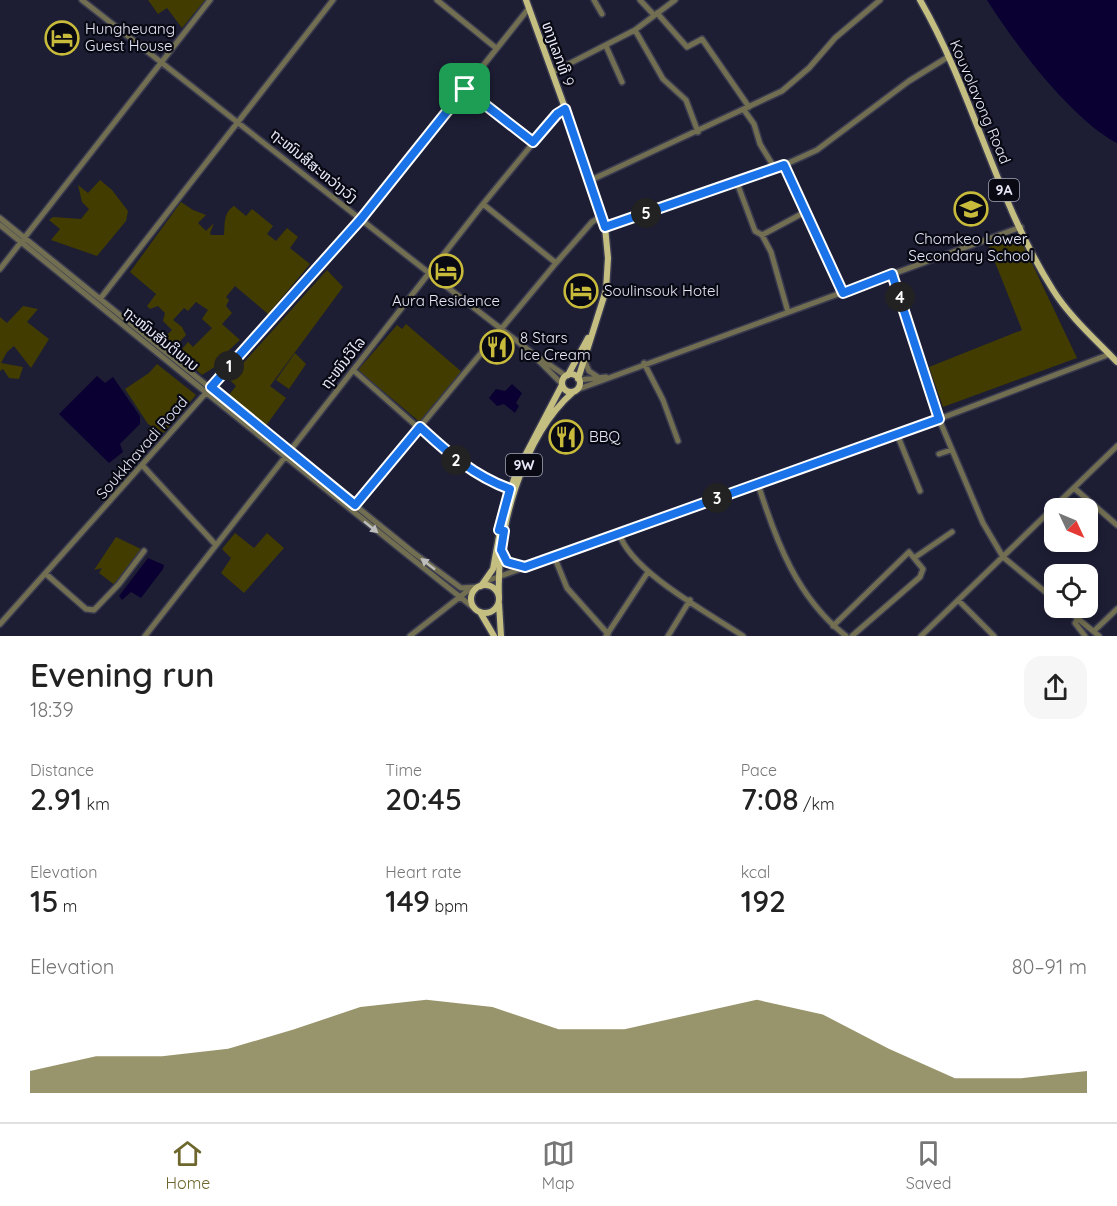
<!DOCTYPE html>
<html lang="en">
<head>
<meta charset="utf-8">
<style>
	body { margin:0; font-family:Quicksand,"Noto Sans Lao",sans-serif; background:#f6f6f6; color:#222; height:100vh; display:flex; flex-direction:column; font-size:22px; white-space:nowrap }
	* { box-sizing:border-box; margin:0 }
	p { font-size:20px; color:#767676 }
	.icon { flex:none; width:33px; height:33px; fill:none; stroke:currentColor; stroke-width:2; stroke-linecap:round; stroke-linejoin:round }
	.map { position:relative; height:636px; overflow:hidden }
	.details { display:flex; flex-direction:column; background:#fff; flex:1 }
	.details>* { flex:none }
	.needle { width:39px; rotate:134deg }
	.controls { position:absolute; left:1044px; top:498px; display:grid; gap:12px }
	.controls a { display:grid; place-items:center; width:54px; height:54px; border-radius:12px; background:#fff; box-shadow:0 3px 9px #0003; font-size:30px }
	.pin { position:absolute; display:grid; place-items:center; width:51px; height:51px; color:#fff; margin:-26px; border-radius:12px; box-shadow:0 3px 9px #0006 }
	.km { position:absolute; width:30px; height:30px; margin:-15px; border-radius:50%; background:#222; color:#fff; font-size:16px; line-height:30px; text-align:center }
	.round { display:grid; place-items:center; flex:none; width:63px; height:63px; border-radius:18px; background:#f6f6f6 }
	.head { display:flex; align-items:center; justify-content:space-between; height:102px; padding:0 30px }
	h1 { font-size:33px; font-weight:600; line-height:45px }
	.metrics { display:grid; grid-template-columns:repeat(3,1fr); gap:9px; height:102px; padding:6px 30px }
	.metrics div { display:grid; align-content:center }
	.metrics b { font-size:30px; font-weight:600 }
	.metrics small { font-size:16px; font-weight:400 }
	.metrics p { font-size:16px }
	.chart { height:168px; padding:12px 30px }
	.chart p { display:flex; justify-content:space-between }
	.chart svg { width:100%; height:108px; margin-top:6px; fill:#6d672d; opacity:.7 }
	.menu { display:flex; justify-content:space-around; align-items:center; height:84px; border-top:2px solid #e0e0e0; background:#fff; font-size:16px; color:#767676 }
	.menu a { display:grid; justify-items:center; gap:3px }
	.menu .active { color:#6d672d }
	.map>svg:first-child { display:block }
	.green { fill:#423c00 }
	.water { fill:#0a0032 }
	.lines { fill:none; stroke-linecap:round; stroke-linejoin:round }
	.minor-casing { stroke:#393a4f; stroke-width:8 }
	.major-casing { stroke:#393a4f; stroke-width:9 }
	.minor { stroke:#716e51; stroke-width:5 }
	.major { stroke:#c4be80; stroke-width:6 }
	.oneway { fill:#bdbdbe }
	.route-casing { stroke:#fff; stroke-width:12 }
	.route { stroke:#1a73e8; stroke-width:8 }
	.labels { text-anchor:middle; stroke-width:4.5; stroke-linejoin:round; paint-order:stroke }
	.shield { fill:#080913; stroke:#a3a5b3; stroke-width:1.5 }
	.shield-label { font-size:14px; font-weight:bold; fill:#e6e8f8 }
	.poi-label { font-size:15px; fill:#e6e8f8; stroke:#080913; text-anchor:start }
	.street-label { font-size:15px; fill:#e6e8f8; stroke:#080913 }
</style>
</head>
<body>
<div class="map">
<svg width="1117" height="636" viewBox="0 0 1117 636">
	<rect width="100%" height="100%" fill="#1d1e34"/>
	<path class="green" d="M148,0H205L182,28L167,8L158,14Z
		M100,180L112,190L128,211L126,221L97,256L51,240L60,229L49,220L53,217L81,219L89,209L82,202L78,185L88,193Z
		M181,202L193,210L206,215L198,223L206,231L214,223L210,233L211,235H224C225,224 223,213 234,206L246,216L252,209L273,226L267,234L276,241L287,228L298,237L290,248L310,264L268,314L235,286L226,297L229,300L226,306L232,313L222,324L240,340L228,351L221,363L202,375L178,354L188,342L193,347L212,328L202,319L208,310L196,302L188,311L184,308L173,320L182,327L186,335L172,350L161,341L172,330L163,321L165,313L158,306L150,309L147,306L156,294L130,272Z
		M1019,236L1077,358L943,407L929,367L1022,330L989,247Z
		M327,270L343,287L270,386L286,398L265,427L229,395L236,386L229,379Z
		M23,306L38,309L27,322L49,339L31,368L14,346L7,352L1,363L23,367L19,379L9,378L3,369L0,371V317L7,323Z
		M406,324L463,373L421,423L358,370L397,325L402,329Z
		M295,353L306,364L289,389L276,380Z
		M157,364L196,395L164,433L148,424L125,389L149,373Z
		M235,533L254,548L267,533L284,548L244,593L221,573L231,558L222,549Z
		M116,537L143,550L116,586L99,573L102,568L94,570Z"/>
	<path class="water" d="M987,0H1117V143C1072,120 1014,43 987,0Z
		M97,376L105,383L113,377L140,416V424L120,444L123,452L109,463L59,414Z
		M512,384L522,393L516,403L519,406L515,413L504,404L497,406L489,398L496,389L505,391Z
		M148,558L164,565L163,569L141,598L131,592L122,600L119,596Z"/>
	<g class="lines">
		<g class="minor-casing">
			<path id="minor" d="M82,0L429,273L531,352L566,376
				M437,0L496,48
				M594,0L602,14
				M640,0L654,15
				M657,13L687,47L702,39L749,107
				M635,30L663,79L686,100L698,132
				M606,46L622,82
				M553,72L635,30L675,0
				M465,89L533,142
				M744,110L754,124L760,144L774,167
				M784,165L843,293
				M591,180L782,91L809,68L835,38L880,0
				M736,180L755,231L762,235L771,252L788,312
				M483,204L556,263
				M0,218L414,553L461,588L478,587
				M0,225C158,353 315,482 474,608
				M605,227L784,165L817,150L909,81L948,57
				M762,235L805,212
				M0,269L210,0
				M892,274L939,419L983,523L1003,557L1054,599
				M100,299L333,0
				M538,360L562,384
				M584,360L589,371L598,377
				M644,363L663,400L678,441
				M353,370L448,454L472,471L510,489
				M579,380L606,377
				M576,390L1021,227
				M897,434L920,491
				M939,454L951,450
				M142,465L215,544
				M758,484C776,541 797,598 846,636
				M1074,488L1117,525
				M355,505L556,263L592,222L602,216
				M619,533C630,571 710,614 743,636
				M502,554L507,562L523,567
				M554,556L567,588L608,634
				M914,558L952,532
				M46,574L86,609L94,610L119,584L144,551
				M484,582L939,419L1110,354
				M958,600L994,636
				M1065,608L1099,636
				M1078,618L1075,623L1085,636
				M0,624L361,219L529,8
				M833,626L909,552L923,569L920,577L852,636
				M1094,631L1117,609
				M145,636L483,204L557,114L565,109
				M410,636L470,589
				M606,636L648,572
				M668,636L690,600
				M921,636L1117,446"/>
		</g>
		<g class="major-casing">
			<path id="major" d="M526,0L591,180L605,227L608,258L606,290L578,379
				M920,0C973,92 996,200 1053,290C1069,316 1096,340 1117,362
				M562 383a9 9 0 1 1 18 0a9 9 0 1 1-18 0Z
				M568,375L588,338
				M471 599a14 14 0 1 1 28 0a14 14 0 1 1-28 0Z
				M481,586L493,569L504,509L516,473L562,385
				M499,598C496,532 522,437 573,392
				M499,604L501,636
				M480,612L494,636"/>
		</g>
		<use href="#minor" class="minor"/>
		<use href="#major" class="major"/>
	</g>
	<defs><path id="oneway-solid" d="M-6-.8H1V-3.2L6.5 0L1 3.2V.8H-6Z" transform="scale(1.5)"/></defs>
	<g class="oneway">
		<use href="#oneway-solid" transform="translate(371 527) rotate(39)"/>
		<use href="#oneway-solid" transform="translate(428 564) rotate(-142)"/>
	</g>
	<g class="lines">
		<g class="route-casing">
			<path id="route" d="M465,89L533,142L557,114L565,109L605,227L784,165L843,293L892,274L939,419L525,567L507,562L501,550L504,531L499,530L510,489C474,476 448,453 420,427L355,505L211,387L361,219Z"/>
		</g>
		<use href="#route" class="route"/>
	</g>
	<defs>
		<g id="hotel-ring" transform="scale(1.725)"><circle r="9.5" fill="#080913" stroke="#c8bb3b" stroke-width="1.5"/><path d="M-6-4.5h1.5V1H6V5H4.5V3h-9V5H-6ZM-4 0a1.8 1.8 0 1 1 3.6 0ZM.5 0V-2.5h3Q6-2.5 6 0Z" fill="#c8bb3b"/></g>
		<g id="school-ring" transform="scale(1.725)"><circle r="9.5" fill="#080913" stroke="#c8bb3b" stroke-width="1.5"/><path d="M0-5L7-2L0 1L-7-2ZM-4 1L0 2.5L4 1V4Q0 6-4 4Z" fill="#c8bb3b"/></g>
		<g id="restaurant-ring" transform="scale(1.725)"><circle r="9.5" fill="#080913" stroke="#c8bb3b" stroke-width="1.5"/><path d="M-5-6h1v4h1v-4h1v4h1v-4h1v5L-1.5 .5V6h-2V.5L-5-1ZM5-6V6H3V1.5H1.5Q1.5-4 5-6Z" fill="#c8bb3b"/></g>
	</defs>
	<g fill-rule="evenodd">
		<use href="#hotel-ring" x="62" y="38"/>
		<use href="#school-ring" x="971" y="209"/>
		<use href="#hotel-ring" x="446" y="271"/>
		<use href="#hotel-ring" x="581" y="291"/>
		<use href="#restaurant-ring" x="497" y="347"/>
		<use href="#restaurant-ring" x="566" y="437"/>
	</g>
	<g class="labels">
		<g class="shield">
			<rect x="989" y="179" width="30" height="22" rx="4.5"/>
			<rect x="506" y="454" width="36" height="22" rx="4.5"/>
		</g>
		<g class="shield-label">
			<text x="1004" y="195">9A</text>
			<text x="524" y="470">9W</text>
		</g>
		<g class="poi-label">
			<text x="85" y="34">Hungheuang<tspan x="85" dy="17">Guest House</tspan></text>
			<text x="971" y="244" text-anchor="middle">Chomkeo Lower<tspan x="971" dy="17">Secondary School</tspan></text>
			<text x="604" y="296">Soulinsouk Hotel</text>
			<text x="446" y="306" text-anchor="middle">Aura Residence</text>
			<text x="520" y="343">8 Stars<tspan x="520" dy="17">Ice Cream</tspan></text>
			<text x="589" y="442">BBQ</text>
		</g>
		<g class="street-label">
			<text transform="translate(558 54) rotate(70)" y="5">ທາງເລກທີ 9</text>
			<text transform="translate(980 102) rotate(67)" y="5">Kouvolavong Road</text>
			<text transform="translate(314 166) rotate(39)" y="5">ຖະໜົນສີສະຫວ່າງວົງ</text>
			<text transform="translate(161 339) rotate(39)" y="5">ຖະໜົນສັນຕິພາບ</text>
			<text transform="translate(343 363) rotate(-52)" y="5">ຖະໜົນວິໄລ</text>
			<text transform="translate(142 448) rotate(-49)" y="5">Soukkhavadi Road</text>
		</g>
	</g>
</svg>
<div class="controls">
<a><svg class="needle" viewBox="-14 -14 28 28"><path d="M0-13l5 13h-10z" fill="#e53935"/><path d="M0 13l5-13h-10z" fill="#767676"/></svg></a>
<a><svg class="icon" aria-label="locate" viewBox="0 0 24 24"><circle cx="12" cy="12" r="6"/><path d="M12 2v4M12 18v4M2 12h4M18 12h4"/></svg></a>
</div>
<div class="pin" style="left:465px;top:89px;background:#1e9e55"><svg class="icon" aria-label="arrive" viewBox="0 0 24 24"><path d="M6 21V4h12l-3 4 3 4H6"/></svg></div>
<b class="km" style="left:229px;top:366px">1</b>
<b class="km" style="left:456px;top:460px">2</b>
<b class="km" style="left:717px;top:498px">3</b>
<b class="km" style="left:900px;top:297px">4</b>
<b class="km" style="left:646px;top:213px">5</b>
</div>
<section class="details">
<div class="head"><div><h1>Evening run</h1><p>18:39</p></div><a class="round"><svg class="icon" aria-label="share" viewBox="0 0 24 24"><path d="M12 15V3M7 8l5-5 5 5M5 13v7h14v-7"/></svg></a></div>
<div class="metrics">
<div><p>Distance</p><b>2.91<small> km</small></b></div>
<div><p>Time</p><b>20:45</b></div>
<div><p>Pace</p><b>7:08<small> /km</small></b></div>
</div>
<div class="metrics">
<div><p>Elevation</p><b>15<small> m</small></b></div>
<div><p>Heart rate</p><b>149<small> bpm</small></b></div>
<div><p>kcal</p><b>192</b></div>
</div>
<div class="chart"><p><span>Elevation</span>80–91 m</p>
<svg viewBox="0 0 160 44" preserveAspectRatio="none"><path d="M0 44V35L10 29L20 29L30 26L40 18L50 9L60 6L70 9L80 18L90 18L100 12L110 6L120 12L130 26L140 38L150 38L160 35V44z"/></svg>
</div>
</section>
<nav class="menu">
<a class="active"><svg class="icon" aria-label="home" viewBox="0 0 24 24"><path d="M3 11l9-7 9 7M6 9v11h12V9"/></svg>Home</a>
<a><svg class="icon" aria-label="map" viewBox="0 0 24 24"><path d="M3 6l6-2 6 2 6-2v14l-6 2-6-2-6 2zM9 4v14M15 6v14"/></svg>Map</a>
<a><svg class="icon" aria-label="saved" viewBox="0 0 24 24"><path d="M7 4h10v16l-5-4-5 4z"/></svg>Saved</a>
</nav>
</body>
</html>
